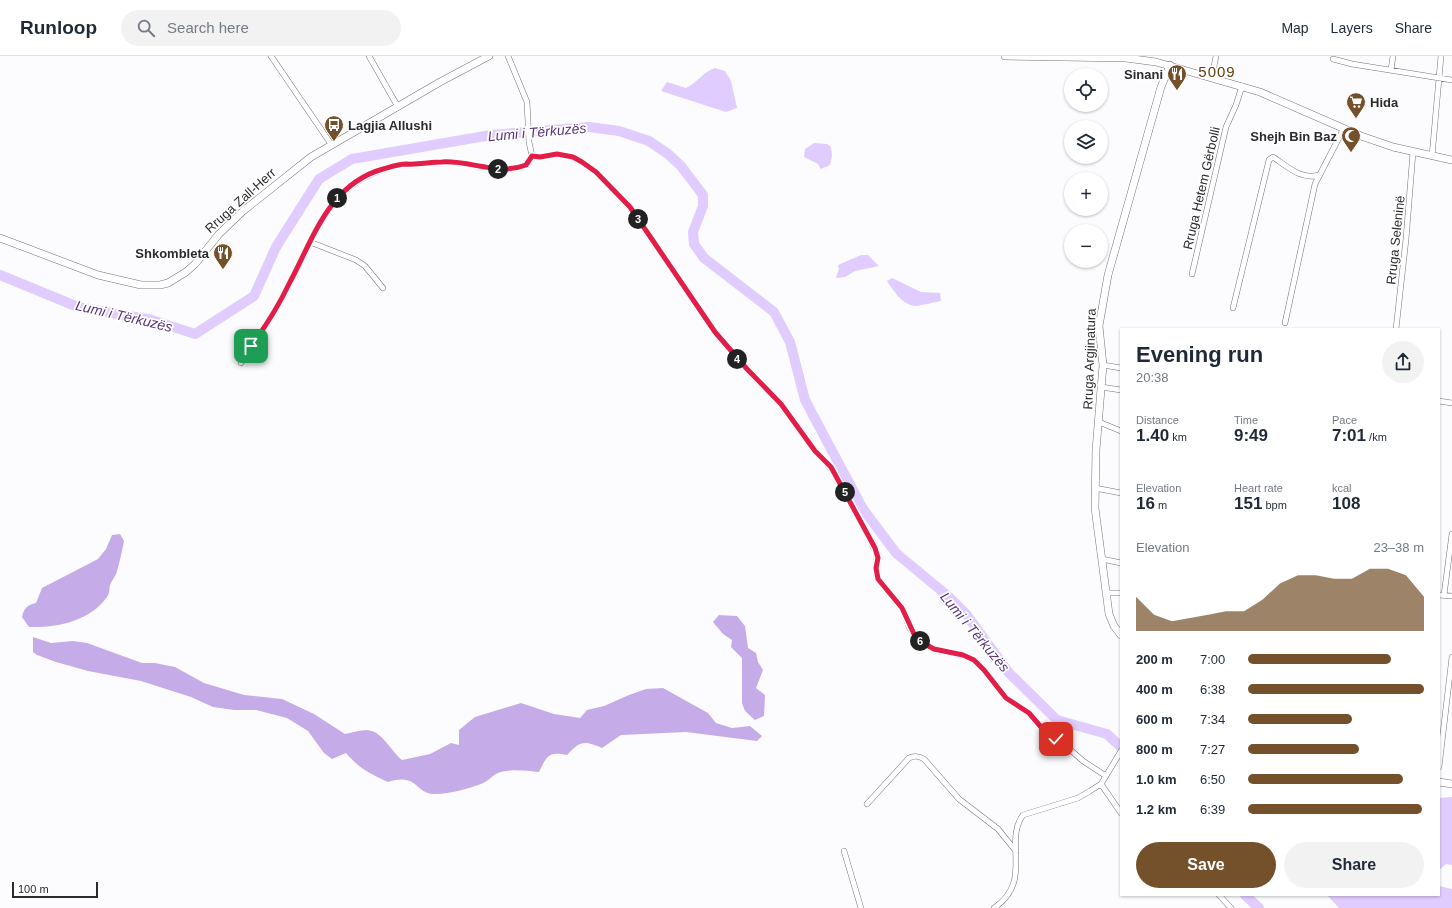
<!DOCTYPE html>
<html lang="en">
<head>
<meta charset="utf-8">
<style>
	body { margin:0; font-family:Arial,sans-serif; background:#f2f2f3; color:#1f2937; height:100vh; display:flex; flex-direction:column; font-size:15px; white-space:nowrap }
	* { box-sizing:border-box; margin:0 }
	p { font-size:13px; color:#747a83 }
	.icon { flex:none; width:22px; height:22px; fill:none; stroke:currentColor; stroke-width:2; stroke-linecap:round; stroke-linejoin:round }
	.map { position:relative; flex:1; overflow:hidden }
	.panel { position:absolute; left:1120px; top:272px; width:320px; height:568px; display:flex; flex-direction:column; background:#fff; border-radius:0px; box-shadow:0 1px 3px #0004 }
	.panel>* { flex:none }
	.fabs { position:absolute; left:1064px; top:12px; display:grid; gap:8px }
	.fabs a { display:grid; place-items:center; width:44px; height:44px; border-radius:50%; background:#fff; box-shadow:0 1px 3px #0004; font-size:20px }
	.scale { position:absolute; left:12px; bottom:10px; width:86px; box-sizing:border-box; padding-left:4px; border:2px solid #2b2a2c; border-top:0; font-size:11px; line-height:14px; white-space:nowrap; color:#2b2a2c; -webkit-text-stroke:3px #fff; paint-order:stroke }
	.pin { position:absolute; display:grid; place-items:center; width:34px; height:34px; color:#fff; margin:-17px; border-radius:8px; box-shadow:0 2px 6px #0006 }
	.km { position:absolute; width:20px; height:20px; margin:-10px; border-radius:50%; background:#222; color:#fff; font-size:11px; line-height:20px; text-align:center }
	.round { display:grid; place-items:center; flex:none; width:42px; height:42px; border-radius:21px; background:#f2f2f3 }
	.head { display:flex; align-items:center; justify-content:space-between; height:68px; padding:0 16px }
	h1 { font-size:22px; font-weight:700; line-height:30px }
	.metrics { display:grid; grid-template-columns:repeat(3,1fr); gap:6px; height:68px; padding:4px 16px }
	.metrics div { display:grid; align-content:center }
	.metrics b { font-size:17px; font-weight:700 }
	.metrics small { font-size:11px; font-weight:400 }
	.metrics p { font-size:11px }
	.chart { height:112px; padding:8px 16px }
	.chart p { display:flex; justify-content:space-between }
	.chart svg { width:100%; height:72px; margin-top:4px; fill:#75512b; opacity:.7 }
	.button { display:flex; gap:8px; margin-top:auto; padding:8px 16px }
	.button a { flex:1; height:46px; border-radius:24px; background:#75512b; color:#fff; font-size:16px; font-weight:700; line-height:46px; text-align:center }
	.button a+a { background:#f2f2f3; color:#1f2937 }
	ul { padding:0 16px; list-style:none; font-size:13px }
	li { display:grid; grid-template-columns:64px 48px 1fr; align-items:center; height:30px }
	li i { height:10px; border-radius:5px; background:#75512b }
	header { display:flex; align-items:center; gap:24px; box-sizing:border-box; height:56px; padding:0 20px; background:#fff; border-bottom:1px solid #e0e1e3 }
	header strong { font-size:19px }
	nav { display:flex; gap:22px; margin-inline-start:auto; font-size:14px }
	.search { width:280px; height:36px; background:#f2f2f3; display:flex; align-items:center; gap:10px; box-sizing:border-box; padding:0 14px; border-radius:22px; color:#747a83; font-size:15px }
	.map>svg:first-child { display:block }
	.forest { fill:#c5ace9 }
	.water { fill:#e0ccfe }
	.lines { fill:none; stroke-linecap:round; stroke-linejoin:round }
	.river { stroke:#e0ccfe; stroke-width:10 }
	.minor-casing { stroke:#757279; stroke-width:6 }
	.tertiary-casing { stroke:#757279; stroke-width:8 }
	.secondary-casing { stroke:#757279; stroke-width:8 }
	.minor { stroke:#fff; stroke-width:5 }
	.tertiary { stroke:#fff; stroke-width:7 }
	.secondary { stroke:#fff; stroke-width:7 }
	.route-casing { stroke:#fff; stroke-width:8 }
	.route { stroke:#e11d48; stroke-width:5 }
	.labels { text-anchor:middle; stroke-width:3.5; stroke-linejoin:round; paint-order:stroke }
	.poi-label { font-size:13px; font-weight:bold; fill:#2b2a2c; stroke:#fff; text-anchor:end }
	.street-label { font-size:13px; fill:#2b2a2c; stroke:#fff }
	.water-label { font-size:14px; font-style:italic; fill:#56347c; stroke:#fff }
	.quarter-label { font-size:15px; letter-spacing:1px; fill:#633c0d; stroke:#fff }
</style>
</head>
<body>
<header>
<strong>Runloop</strong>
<div class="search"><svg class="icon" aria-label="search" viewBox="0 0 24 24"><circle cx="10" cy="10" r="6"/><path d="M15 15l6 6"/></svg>Search here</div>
<nav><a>Map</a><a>Layers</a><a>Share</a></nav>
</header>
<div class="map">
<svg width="1452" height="852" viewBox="0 0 1452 852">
	<rect width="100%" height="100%" fill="#fcfbfe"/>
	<path class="forest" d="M120,478L124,485C122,495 120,505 117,515C116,520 112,524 110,529C109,533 110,537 107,541C90,565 57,572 29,571L22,561C24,552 27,549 36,547L42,532L98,503L106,493L112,479Z
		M719,559L737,560L745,570L748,592L756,597L758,606L763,614L756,632L765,639L764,660L755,664L745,655L742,647V602L731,591L732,584L723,578L713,566Z
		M33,581L51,587L73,585L87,587L142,607H155L175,611L204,627L244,639L282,643L314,658L345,678C351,677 360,674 367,674C382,675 391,695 402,704L430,698L451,687L459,689V674L475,661L521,647L554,658L580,662L587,654L604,650L629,639L646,633L663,632L708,657L716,667L732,672L750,670L762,680L757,685L686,676L621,679L602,692C584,685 581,684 567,699C548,695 547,700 539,716C526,715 509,712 496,718C491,721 487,726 481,728C468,733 452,737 438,738C414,740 420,716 388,726C369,717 360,713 346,697L332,703L324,697L308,675L287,662L256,654H234L213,651L191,641L141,625L88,615L56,606L37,599L33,596Z"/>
	<path class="water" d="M715,12L725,15L731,25L737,52L726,56L661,35L667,26L686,32C697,27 703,16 715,12Z
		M814,87L827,88L831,91L832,100L830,109L821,113L818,108L804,101L805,93Z
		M861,199H868L879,210L855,215L845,221L836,222L839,213L838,209Z
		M892,222L921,236L940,237L941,245C935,246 919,250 916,250C903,250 893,234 887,225Z
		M1452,741V809L1446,808L1439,814V742Z
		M1439,830L1452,833V852H1339L1327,839H1439Z"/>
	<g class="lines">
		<path class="river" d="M0,219L78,251L152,264L195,278L254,240L276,191L319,123L352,103L491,79L589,71L619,75L649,85L668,98L681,110L703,139V150L693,176L694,188L704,202L774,256L790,286L805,344L863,453L896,497L949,541L966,558L1009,617L1057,664L1107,678L1121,691
			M1245,839L1259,852"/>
		<g class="minor-casing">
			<path id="minor" d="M271,0L331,88
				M369,0L398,51
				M508,0L527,46L529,86L532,100
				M1333,3L1352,8L1452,24
				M1391,14L1393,0
				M1212,21L1216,0
				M532,100L540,101L557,98L573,101L582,106L596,116L630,151L715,276L747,313L781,348L815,395L836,418L877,498L876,518L878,523L902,552L910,573L918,583L934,593L963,599L975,604L984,614L1006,642L1029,657L1041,671L1065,689L1083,705L1106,720
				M1432,100L1441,0
				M310,186L356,204L365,210L383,232
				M1192,218L1226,71L1236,49L1242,30
				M1233,252L1269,104L1273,101L1276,103C1289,112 1302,124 1319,119
				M1285,267L1315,128L1344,72
				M1396,273L1406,183L1413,96
				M241,307C254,284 270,263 283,240C310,191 324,130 385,113C392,111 399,108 406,108C419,109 430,106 442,106C470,104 497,121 526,109L532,100
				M1103,309L1121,312
				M1101,331L1121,334
				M1439,345L1452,347
				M1099,366L1121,375
				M1095,432L1121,437
				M1102,503L1121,507
				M1108,537H1121
				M1439,539L1452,540
				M1444,539L1452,478
				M1439,711L1452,601
				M1101,728L1121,757
				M867,748L909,702C915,699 919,700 924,703L959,743L998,773L1016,795
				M844,795L861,852
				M1219,839L1231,852
				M994,852C1034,825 1003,786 1023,759L1078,742L1090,735L1101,728L1121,695"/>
		</g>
		<g class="tertiary-casing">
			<path id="tertiary" d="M1121,579L1114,570L1109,558L1095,452L1096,394L1103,309L1099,270L1108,219L1161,31L1170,9
				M1439,726L1452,728"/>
		</g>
		<g class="secondary-casing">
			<path id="secondary" d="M1005,0L1126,2L1156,6L1260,36L1361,80L1393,91L1452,104
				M0,182L98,219L141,229H160L168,227L186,216L195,208L219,178L243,155L311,101L440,26L489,0"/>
		</g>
		<use href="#minor" class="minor"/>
		<use href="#tertiary" class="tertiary"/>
		<use href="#secondary" class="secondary"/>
	</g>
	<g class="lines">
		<g class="route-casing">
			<path id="route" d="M251,290C266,270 279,249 290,226C313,183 329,128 383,113C390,111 399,108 406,108C419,109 430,106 442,106C470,104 498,120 526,109L532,100L540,101L557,98L573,101L582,106L596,116L630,151L715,276L747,313L781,348L815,395L831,411L875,492L878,502L876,512L878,523L902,552L914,578L923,587L934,593L963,599L974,604L984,614L1006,642L1029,657L1041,671L1056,683"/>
		</g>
		<use href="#route" class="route"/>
	</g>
	<defs>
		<g id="restaurant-pin" transform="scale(1)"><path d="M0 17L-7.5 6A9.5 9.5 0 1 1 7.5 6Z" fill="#75512b" stroke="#fff"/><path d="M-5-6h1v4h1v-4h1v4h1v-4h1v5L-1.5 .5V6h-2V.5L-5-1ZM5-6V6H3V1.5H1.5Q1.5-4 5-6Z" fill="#fff"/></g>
		<g id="supermarket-pin" transform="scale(1)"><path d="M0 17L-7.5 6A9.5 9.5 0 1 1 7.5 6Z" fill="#75512b" stroke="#fff"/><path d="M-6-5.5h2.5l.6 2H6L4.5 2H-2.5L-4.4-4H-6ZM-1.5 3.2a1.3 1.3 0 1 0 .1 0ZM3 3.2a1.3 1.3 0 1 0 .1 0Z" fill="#fff"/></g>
		<g id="bus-pin" transform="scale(1)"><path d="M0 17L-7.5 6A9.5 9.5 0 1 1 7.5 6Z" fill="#75512b" stroke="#fff"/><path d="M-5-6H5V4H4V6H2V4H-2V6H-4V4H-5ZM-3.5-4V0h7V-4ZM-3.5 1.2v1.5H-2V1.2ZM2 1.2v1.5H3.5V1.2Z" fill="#fff"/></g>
		<g id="mosque-pin" transform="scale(1)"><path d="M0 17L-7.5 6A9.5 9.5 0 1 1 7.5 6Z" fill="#75512b" stroke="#fff"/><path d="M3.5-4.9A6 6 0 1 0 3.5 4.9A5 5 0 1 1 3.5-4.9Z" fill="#fff"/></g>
	</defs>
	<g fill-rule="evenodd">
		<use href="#restaurant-pin" x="1177" y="18"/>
		<use href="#supermarket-pin" x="1356" y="46"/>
		<use href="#bus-pin" x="334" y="69"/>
		<use href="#mosque-pin" x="1351" y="80"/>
		<use href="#restaurant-pin" x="223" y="197"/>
	</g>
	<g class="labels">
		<g class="poi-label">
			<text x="1163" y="23">Sinani</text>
			<text x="1370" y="51" text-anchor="start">Hida</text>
			<text x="348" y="74" text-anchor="start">Lagjia Allushi</text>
			<text x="1337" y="85">Shejh Bin Baz</text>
			<text x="209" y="202">Shkombleta</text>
		</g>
		<g class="street-label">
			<text transform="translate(1201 132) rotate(-77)" y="5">Rruga Hetem Gërbolli</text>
			<text transform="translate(240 144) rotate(-42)" y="5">Rruga Zall-Herr</text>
			<text transform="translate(1395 184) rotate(-84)" y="5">Rruga Seleninë</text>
			<text transform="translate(1089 303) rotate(-88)" y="5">Rruga Argjinatura</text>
		</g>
		<g class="water-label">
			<text transform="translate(537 76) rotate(-5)" y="5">Lumi i Tërkuzës</text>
			<text transform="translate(124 260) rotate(13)" y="5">Lumi i Tërkuzës</text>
			<text transform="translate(975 576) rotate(50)" y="5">Lumi i Tërkuzës</text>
		</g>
		<g class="quarter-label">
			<text x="1217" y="21">5009</text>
		</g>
	</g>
</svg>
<div class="fabs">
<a><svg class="icon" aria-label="locate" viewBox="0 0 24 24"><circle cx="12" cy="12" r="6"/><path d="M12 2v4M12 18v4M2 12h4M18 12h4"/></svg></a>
<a><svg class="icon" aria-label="layers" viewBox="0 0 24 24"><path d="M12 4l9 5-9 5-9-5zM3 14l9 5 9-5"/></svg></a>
<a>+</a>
<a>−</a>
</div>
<div class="scale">100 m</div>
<div class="pin" style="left:251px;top:290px;background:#1e9e55"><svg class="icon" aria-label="arrive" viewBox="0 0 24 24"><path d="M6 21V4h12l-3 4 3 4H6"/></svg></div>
<div class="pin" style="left:1056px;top:683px;background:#d93025"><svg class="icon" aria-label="check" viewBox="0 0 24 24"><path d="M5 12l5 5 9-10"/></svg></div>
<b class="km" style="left:337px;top:142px">1</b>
<b class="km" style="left:498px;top:113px">2</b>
<b class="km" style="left:638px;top:163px">3</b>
<b class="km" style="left:737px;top:303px">4</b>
<b class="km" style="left:845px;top:436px">5</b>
<b class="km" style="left:920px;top:585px">6</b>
<section class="panel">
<div class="head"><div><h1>Evening run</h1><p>20:38</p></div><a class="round"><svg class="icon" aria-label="share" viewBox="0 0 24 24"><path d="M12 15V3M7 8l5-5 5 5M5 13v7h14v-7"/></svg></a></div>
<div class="metrics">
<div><p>Distance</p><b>1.40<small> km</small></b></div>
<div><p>Time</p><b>9:49</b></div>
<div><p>Pace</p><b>7:01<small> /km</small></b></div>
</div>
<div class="metrics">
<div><p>Elevation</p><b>16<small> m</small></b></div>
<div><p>Heart rate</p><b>151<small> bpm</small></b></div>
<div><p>kcal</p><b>108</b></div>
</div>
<div class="chart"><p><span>Elevation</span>23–38 m</p>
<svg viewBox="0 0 160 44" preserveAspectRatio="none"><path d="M0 44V23L10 34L20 38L30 36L40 34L50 32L60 32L70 25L80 15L90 10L100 10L110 12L120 12L130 6L140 6L150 10L160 23V44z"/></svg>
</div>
<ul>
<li><b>200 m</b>7:00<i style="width:81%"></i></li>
<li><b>400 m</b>6:38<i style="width:100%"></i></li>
<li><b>600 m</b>7:34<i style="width:59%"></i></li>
<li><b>800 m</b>7:27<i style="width:63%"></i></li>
<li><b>1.0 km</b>6:50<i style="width:88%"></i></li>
<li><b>1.2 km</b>6:39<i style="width:99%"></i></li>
</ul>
<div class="button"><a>Save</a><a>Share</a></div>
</section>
</div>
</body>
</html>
